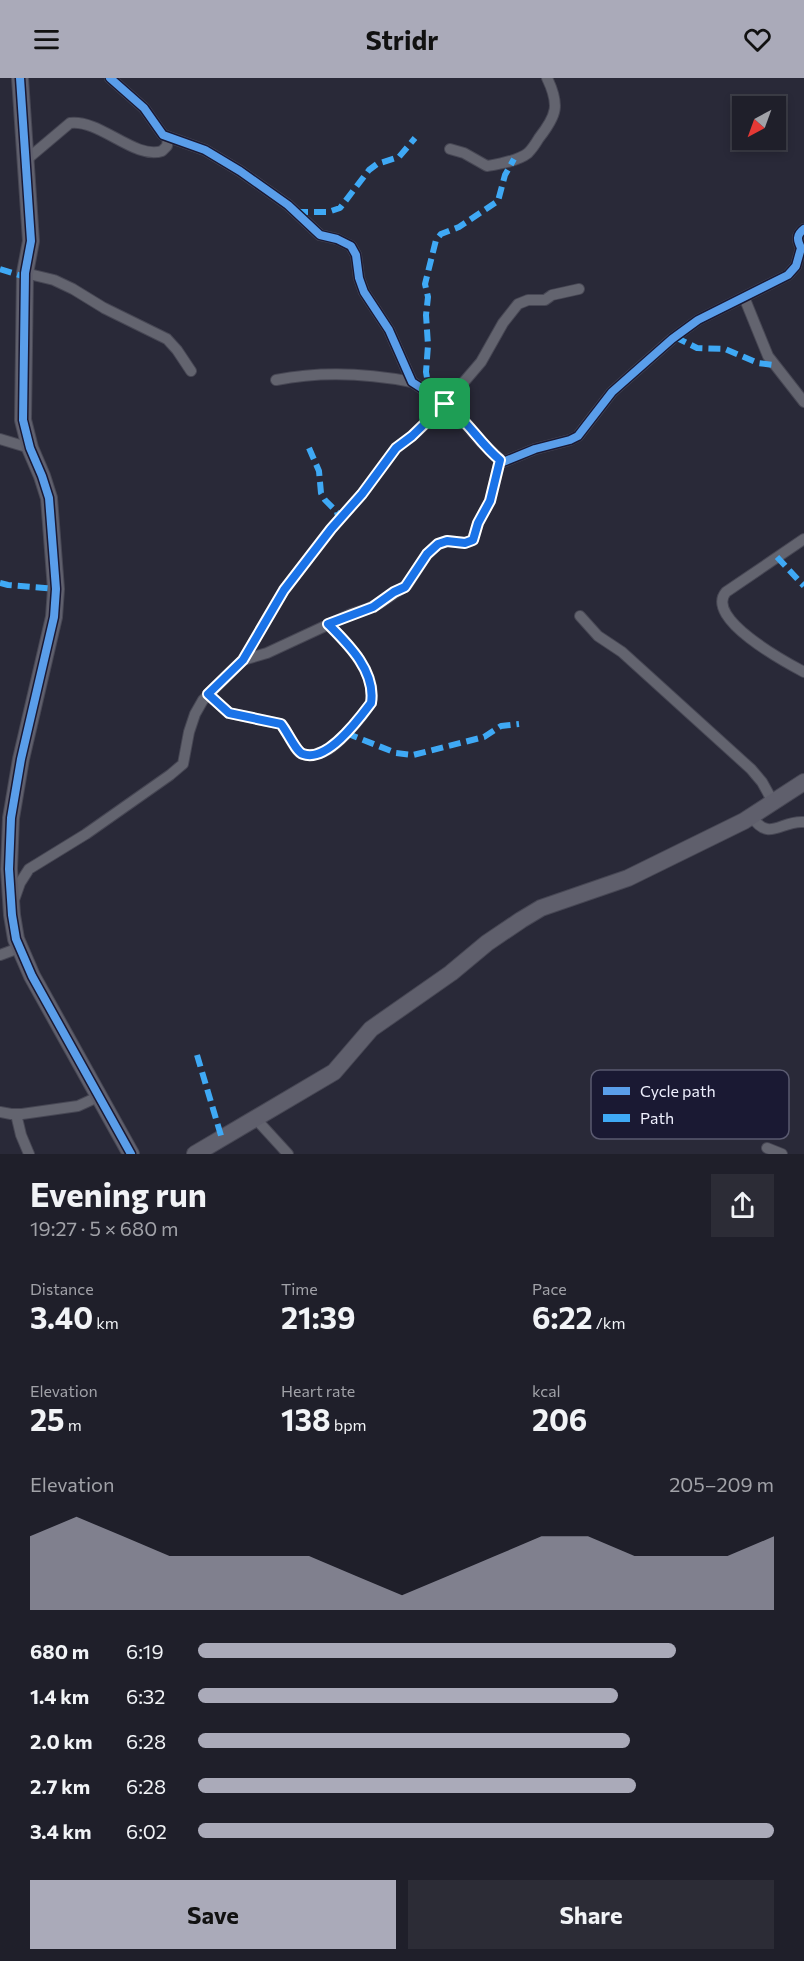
<!DOCTYPE html>
<html lang="en">
<head>
<meta charset="utf-8">
<style>
	body { margin:0; font-family:Commissioner,sans-serif; background:#2c2c36; color:#f1f3f6; height:100vh; display:flex; flex-direction:column; font-size:22px; white-space:nowrap }
	* { box-sizing:border-box; margin:0 }
	p { font-size:20px; color:#a1a2a8 }
	.icon { flex:none; width:33px; height:33px; fill:none; stroke:currentColor; stroke-width:2; stroke-linecap:round; stroke-linejoin:round }
	.map { position:relative; height:1076px; overflow:hidden }
	.sheet { display:flex; flex-direction:column; background:#1f1f2a; flex:1 }
	.sheet>* { flex:none }
	.needle { width:39px; rotate:221deg }
	.fabs { position:absolute; left:732px; top:18px; display:grid; gap:12px }
	.fabs a { display:grid; place-items:center; width:54px; height:54px; border-radius:0px; background:#1f1f2a; box-shadow:0 3px 9px #0003,0 0 0 2px #3c3d47; font-size:30px }
	.pin { position:absolute; display:grid; place-items:center; width:51px; height:51px; color:#fff; margin:-26px; border-radius:12px; box-shadow:0 3px 9px #0006 }
	.round { display:grid; place-items:center; flex:none; width:63px; height:63px; border-radius:0px; background:#2c2c36 }
	.headline { display:flex; align-items:center; justify-content:space-between; height:102px; padding:0 30px }
	h1 { font-size:33px; font-weight:700; line-height:45px }
	.metrics { display:grid; grid-template-columns:repeat(3,1fr); gap:9px; height:102px; padding:6px 30px }
	.metrics div { display:grid; align-content:center }
	.metrics b { font-size:30px; font-weight:700 }
	.metrics small { font-size:16px; font-weight:400 }
	.metrics p { font-size:16px }
	.chart { height:168px; padding:12px 30px }
	.chart p { display:flex; justify-content:space-between }
	.chart svg { width:100%; height:108px; margin-top:6px; fill:#aaaab9; opacity:.7 }
	.button { display:flex; gap:12px; margin-top:auto; padding:12px 30px }
	.button a { flex:1; height:69px; border-radius:0px; background:#aaaab9; color:#111; font-size:24px; font-weight:700; line-height:69px; text-align:center }
	.button a+a { background:#2c2c36; color:#f1f3f6 }
	ul { padding:0 30px; list-style:none; font-size:20px }
	li { display:grid; grid-template-columns:96px 72px 1fr; align-items:center; height:45px }
	li i { height:15px; border-radius:8px; background:#aaaab9 }
	header { display:flex; justify-content:space-between; align-items:center; height:78px; padding:0 30px; background:#aaaab9; color:#111; font-size:27px; font-weight:700 }
	.map>svg:first-child { display:block }
	.lines { fill:none; stroke-linecap:round; stroke-linejoin:round }
	.street-casing { stroke:#474754; stroke-width:12 }
	.secondary-casing { stroke:#474754; stroke-width:18 }
	.street { stroke:#63646f; stroke-width:10 }
	.secondary { stroke:#5f5f6c; stroke-width:16 }
	.quiet { stroke:#3fa9f5; stroke-width:6; stroke-dasharray:12 6; stroke-linecap:butt }
	.cycleway-casing { stroke:#1a1933; stroke-width:11 }
	.cycleway { stroke:#5a9eea; stroke-width:8 }
	.route-casing { stroke:#fff; stroke-width:12 }
	.route { stroke:#1a73e8; stroke-width:8 }
	.key { fill:#1a1933; stroke:#5a5a70; stroke-width:1.5 }
	.key-label { font-size:16px; fill:#eff0fe }
</style>
</head>
<body>
<header><svg class="icon" aria-label="menu" viewBox="0 0 24 24"><path d="M4 6h16M4 12h16M4 18h16"/></svg>Stridr<svg class="icon" aria-label="heart" viewBox="0 0 24 24"><path d="M12 20l-8-8c-3-5 5-10 8-4 3-6 11-1 8 4z"/></svg></header>
<div class="map">
<svg width="804" height="1076" viewBox="0 0 804 1076">
	<rect width="100%" height="100%" fill="#292938"/>
	<g class="lines">
		<g class="street-casing">
			<path id="street" d="M110,0L144,30L163,57L205,72L240,93L288,127L320,157L337,161L351,168L356,177L359,200L364,214L389,252L412,304L452,330L478,361L503,384L535,371L570,362L578,358L612,314L672,261L698,242L788,197L796,188L801,170C797,162 796,157 804,151
				M450,71L464,75L487,88C499,86 518,83 528,75C532,71 536,65 539,60C557,37 560,27 547,0
				M25,83L70,45C100,41 135,82 162,73L167,68L168,60
				M25,195L54,202L73,211L104,230L167,261L177,272L191,293
				M744,219L768,278L804,324
				M276,302C321,293 366,295 412,304
				M0,361L30,370
				M804,461L726,514C704,540 785,584 804,594
				M580,538L598,558L622,574L751,691L762,704L773,724
				M243,582L267,575L351,536L367,531L380,525L407,507L427,476L438,466L447,463L465,465L473,462L478,445L490,423L500,382
				M208,616L229,635L281,646C287,653 295,673 302,676C309,679 322,675 329,671C339,665 372,630 372,619C373,591 346,564 328,546
				M751,738C770,765 780,742 804,744
				M14,822L20,805L29,791L86,756L170,697L183,686L189,654L195,636L203,622L243,582L284,512L331,451L362,416L396,370L412,358L445,326L481,284L503,245L518,226L528,222H545L552,217L579,211
				M0,877L19,870
				M0,1034L11,1036H22L78,1028L100,1018
				M16,1036L21,1057L29,1076
				M256,1041L288,1076
				M767,1070L782,1076"/>
		</g>
		<g class="secondary-casing">
			<path id="secondary" d="M20,0L31,163L25,195L23,342L30,370L42,398L49,420L56,511L54,539L21,681L11,740L9,791L12,837L16,861L32,898L131,1076
				M195,1076L334,994L371,951L451,895L487,865L521,842L541,830L628,800L744,743L804,704"/>
		</g>
		<use href="#street" class="street"/>
		<use href="#secondary" class="secondary"/>
		<path class="quiet" d="M296,134H328L340,130L369,92L377,86L399,79L415,60
			M0,191L25,199
			M675,259L697,270L725,271L758,285L773,287
			M430,317L426,294L428,267L426,237L428,219L425,206L436,162L441,156L459,149L498,123L505,97L514,81
			M309,370L319,393L321,415L325,422L337,434L339,442
			M777,479L804,508
			M0,505L8,507L56,511
			M346,655L396,675L413,677L484,659L501,648L519,646
			M197,977L222,1061"/>
		<g class="cycleway-casing">
			<path id="cycleway" d="M20,0L31,163L25,195L23,342L30,370L42,398L49,420L56,511L54,539L21,681L11,740L9,791L12,837L16,861L32,898L131,1076
				M110,0L144,30L163,57L205,72L240,93L288,127L320,157L337,161L351,168L356,177L359,200L364,214L389,252L412,304L452,330L478,361L503,384L535,371L570,362L578,358L612,314L672,261L698,242L788,197L796,188L801,170C797,162 796,157 804,151"/>
		</g>
		<use href="#cycleway" class="cycleway"/>
	</g>
	<g class="lines">
		<g class="route-casing">
			<path id="route" d="M445,326C465,339 480,366 500,382L490,423L478,445L473,462L465,465L447,463L438,466L427,476L405,509L394,514L373,529L328,546C348,566 376,593 371,625C359,641 327,685 303,676C296,674 287,653 281,646L229,635L208,616L243,582L284,512L331,451L362,416L396,370L412,358Z"/>
		</g>
		<use href="#route" class="route"/>
	</g>
	<rect x="591" y="992" width="198" height="69" rx="9" class="key"/>
	<rect x="603" y="1009" width="27" height="8" fill="#5a9eea"/>
	<rect x="603" y="1036" width="27" height="8" fill="#3fa9f5"/>
	<g class="key-label">
		<text x="640" y="1019">Cycle path</text>
		<text x="640" y="1046">Path</text>
	</g>
</svg>
<div class="fabs">
<a><svg class="needle" viewBox="-14 -14 28 28"><path d="M0-13l5 13h-10z" fill="#e53935"/><path d="M0 13l5-13h-10z" fill="#a1a2a8"/></svg></a>
</div>
<div class="pin" style="left:445px;top:326px;background:#1e9e55"><svg class="icon" aria-label="arrive" viewBox="0 0 24 24"><path d="M6 21V4h12l-3 4 3 4H6"/></svg></div>
</div>
<section class="sheet">
<div class="headline"><div><h1>Evening run</h1><p>19:27 · 5 × 680 m</p></div><a class="round"><svg class="icon" aria-label="share" viewBox="0 0 24 24"><path d="M12 15V3M7 8l5-5 5 5M5 13v7h14v-7"/></svg></a></div>
<div class="metrics">
<div><p>Distance</p><b>3.40<small> km</small></b></div>
<div><p>Time</p><b>21:39</b></div>
<div><p>Pace</p><b>6:22<small> /km</small></b></div>
</div>
<div class="metrics">
<div><p>Elevation</p><b>25<small> m</small></b></div>
<div><p>Heart rate</p><b>138<small> bpm</small></b></div>
<div><p>kcal</p><b>206</b></div>
</div>
<div class="chart"><p><span>Elevation</span>205–209 m</p>
<svg viewBox="0 0 160 44" preserveAspectRatio="none"><path d="M0 44V14L10 6L20 14L30 22L40 22L50 22L60 22L70 30L80 38L90 30L100 22L110 14L120 14L130 22L140 22L150 22L160 14V44z"/></svg>
</div>
<ul>
<li><b>680 m</b>6:19<i style="width:83%"></i></li>
<li><b>1.4 km</b>6:32<i style="width:73%"></i></li>
<li><b>2.0 km</b>6:28<i style="width:75%"></i></li>
<li><b>2.7 km</b>6:28<i style="width:76%"></i></li>
<li><b>3.4 km</b>6:02<i style="width:100%"></i></li>
</ul>
<div class="button"><a>Save</a><a>Share</a></div>
</section>
</body>
</html>
